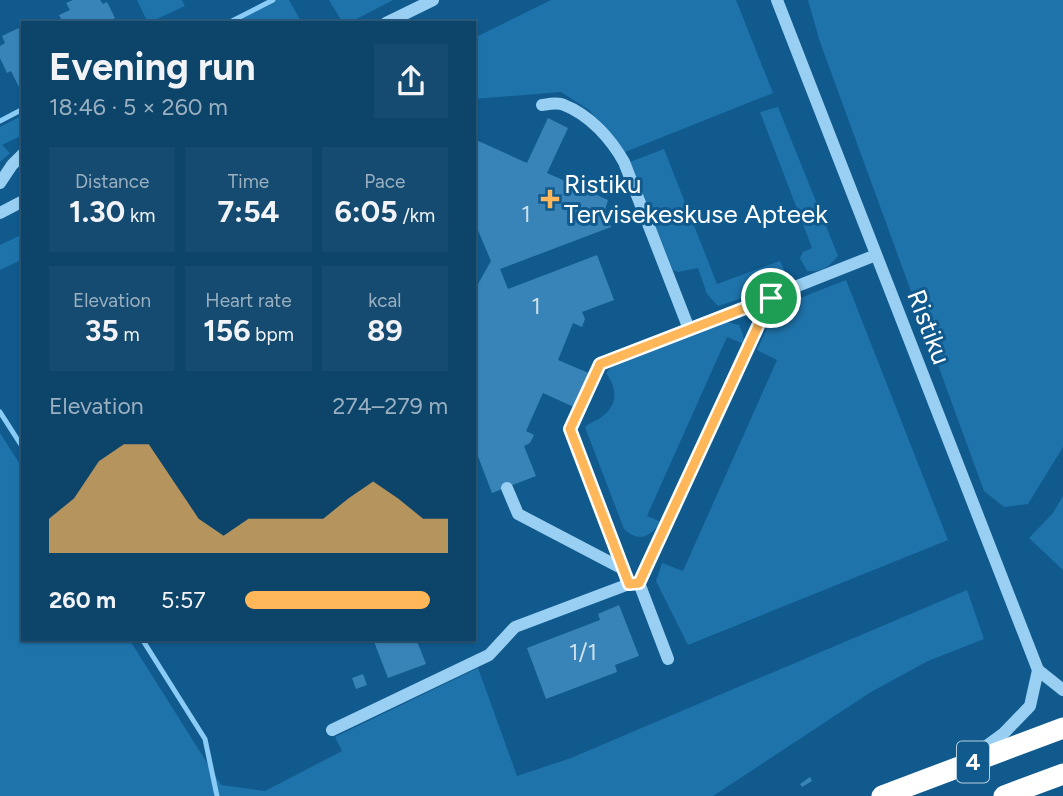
<!DOCTYPE html>
<html lang="en">
<head>
<meta charset="utf-8">
<style>
	body { margin:0; font-family:Figtree,sans-serif; background:#154b70; color:#f1f3f6; height:100vh; display:flex; flex-direction:column; font-size:26px; white-space:nowrap }
	* { box-sizing:border-box; margin:0 }
	p { font-size:23px; color:#9ab0c1 }
	.icon { flex:none; width:38px; height:38px; fill:none; stroke:currentColor; stroke-width:2; stroke-linecap:round; stroke-linejoin:round }
	.map { position:relative; flex:1; overflow:hidden }
	.details { position:absolute; left:21px; top:21px; width:455px; height:620px; display:flex; flex-direction:column; background:#0c446a; border-radius:0px; box-shadow:0 2px 5px #0004,0 0 0 2px #2c5c7e }
	.details>* { flex:none }
	.pin { position:absolute; display:grid; place-items:center; width:60px; height:60px; color:#fff; margin:-30px; border:4px solid #fff; border-radius:50%; box-shadow:0 2px 7px #0007 }
	.round { display:grid; place-items:center; flex:none; width:74px; height:74px; border-radius:0px; background:#154b70 }
	.headline { display:flex; align-items:center; justify-content:space-between; height:119px; padding:0 28px }
	h1 { font-size:38px; font-weight:700; line-height:52px }
	.metrics { display:grid; grid-template-columns:repeat(3,1fr); gap:10px; height:119px; padding:7px 28px }
	.metrics div { display:grid; align-content:center; border-radius:0px; background:#154b70; text-align:center }
	.metrics b { font-size:30px; font-weight:700 }
	.metrics small { font-size:19px; font-weight:400 }
	.metrics p { font-size:19px }
	.chart { height:196px; padding:14px 28px }
	.chart p { display:flex; justify-content:space-between }
	.chart svg { width:100%; height:126px; margin-top:7px; fill:#ffb75a; opacity:.7 }
	ul { padding:0 28px; list-style:none; font-size:23px }
	li { display:grid; grid-template-columns:112px 84px 1fr; align-items:center; height:52px }
	li i { height:18px; border-radius:9px; background:#ffb75a }
	.map>svg:first-child { display:block }
	.green { fill:#1e73ab }
	.lines { fill:none; stroke-linecap:round; stroke-linejoin:round }
	.stream { stroke:#8accf6; stroke-width:5 }
	.building { fill:#3884b8 }
	.minor { stroke:#98cff2; stroke-width:12 }
	.highway { stroke:#fff; stroke-width:21 }
	.route-casing { stroke:#fff; stroke-width:14 }
	.route { stroke:#ffb75a; stroke-width:9 }
	.poi-dot { fill:#ffb75a; stroke:#105a8e; stroke-width:2.5 }
	.labels { text-anchor:middle; stroke-width:6; stroke-linejoin:round; paint-order:stroke }
	.number-label { font-size:23px; fill:#cde0ed }
	.shield { fill:#105a8e; stroke:#b7cedd; stroke-width:2 }
	.shield-label { font-size:24px; font-weight:bold; fill:#fff }
	.poi-label { font-size:26px; fill:#fff; stroke:#105a8e; text-anchor:start }
	.street-label { font-size:26px; fill:#fff; stroke:#105a8e }
</style>
</head>
<body>
<div class="map">
<svg width="1063" height="796" viewBox="0 0 1063 796">
	<rect width="100%" height="100%" fill="#105a8e"/>
	<path class="green" d="M137,0H182L185,6L148,23Z
		M273,0H289L302,23H228Z
		M329,0H393L349,23H343Z
		M551,0H736L773,93L625,152L589,110L561,92L474,99V38Z
		M808,0H1063V447L1028,504L1004,507L984,491L820,42Z
		M778,107L838,256C829,267 822,272 807,271L800,258L803,252L812,248L760,112Z
		M23,115V135L2,145L10,153L0,162V127Z
		M664,149L717,284L780,261L787,276L782,285L718,306L707,294L698,268L678,272L673,270L630,162Z
		M23,234V259L0,270V245Z
		M846,280L948,540L688,645L656,581L662,563L683,571L777,360L757,350L777,307Z
		M727,322L739,325L743,334L744,344L727,337L647,516L661,522C650,537 639,543 624,529L585,427C591,422 599,420 604,415C619,403 616,386 606,373L611,367Z
		M0,433L23,469V639H129L221,785L265,791L342,751L335,737L478,668L517,776L571,758L967,590L984,639L928,661L871,692L713,796H0Z
		M1063,496V570L1029,538L1053,513Z"/>
	<g class="lines">
		<path class="stream" d="M228,23L273,0
			M0,121L23,109
			M0,412L23,448
			M142,639L205,739L217,796"/>
	</g>
	<path class="building" d="M73,0H100L103,4L107,2L115,18L105,23H63L59,15L70,10L66,3Z
		M23,26V95L11,71L7,73L0,58V46L5,43L2,36Z
		M548,118L568,128L547,173L608,200L605,210L611,227L500,269L508,289L597,255L614,300L582,312L585,319L582,327L573,323L558,360L591,374L576,408L543,393L526,431L534,435L530,443L524,446L536,476L492,493L474,446V291L491,261L474,221V139L527,163Z
		M619,605L639,656L615,665L617,672L546,699L527,648L600,620L598,614Z
		M373,639H416L426,664L388,678Z
		M363,674L367,685L356,689L352,678Z
		M810,777L812,781L802,787L800,784Z"/>
	<g class="lines">
		<path class="minor" d="M777,0L1038,670L1063,690
			M386,23L433,0
			M542,105C549,104 558,102 564,105C590,115 611,139 624,162L689,329
			M0,183L12,165L23,154
			M0,213L23,201
			M507,488L518,514L623,569
			M639,583L629,584L571,430L600,364L876,255
			M668,659L639,583L771,298
			M332,730L489,655L515,627L629,584
			M974,755L1004,733L1030,706L1038,670"/>
		<path class="highway" d="M882,796L1063,728
			M1004,796L1063,774"/>
	</g>
	<g class="lines">
		<g class="route-casing">
			<path id="route" d="M771,298L639,583L629,584L570,429L600,364Z"/>
		</g>
		<use href="#route" class="route"/>
	</g>
	<path class="poi-dot" d="M546.5 188.5h7v7h7v7h-7v7h-7v-7h-7v-7h7z"/>
	<g class="labels">
		<g class="number-label">
			<text x="526" y="222">1</text>
			<text x="536" y="314">1</text>
			<text x="583" y="660">1/1</text>
		</g>
		<rect class="shield" x="957" y="741.5" width="32" height="41" rx="5"/>
		<g class="shield-label">
			<text x="973" y="770">4</text>
		</g>
		<g class="poi-label">
			<text x="564" y="193">Ristiku<tspan x="564" dy="30">Tervisekeskuse Apteek</tspan></text>
		</g>
		<g class="street-label">
			<text transform="translate(929 327) rotate(69)" y="9">Ristiku</text>
		</g>
	</g>
</svg>
<div class="pin" style="left:771px;top:298px;background:#1e9e55"><svg class="icon" aria-label="arrive" viewBox="0 0 24 24"><path d="M6 21V4h12l-3 4 3 4H6"/></svg></div>
<section class="details">
<div class="headline"><div><h1>Evening run</h1><p>18:46 · 5 × 260 m</p></div><a class="round"><svg class="icon" aria-label="share" viewBox="0 0 24 24"><path d="M12 15V3M7 8l5-5 5 5M5 13v7h14v-7"/></svg></a></div>
<div class="metrics">
<div><p>Distance</p><b>1.30<small> km</small></b></div>
<div><p>Time</p><b>7:54</b></div>
<div><p>Pace</p><b>6:05<small> /km</small></b></div>
</div>
<div class="metrics">
<div><p>Elevation</p><b>35<small> m</small></b></div>
<div><p>Heart rate</p><b>156<small> bpm</small></b></div>
<div><p>kcal</p><b>89</b></div>
</div>
<div class="chart"><p><span>Elevation</span>274–279 m</p>
<svg viewBox="0 0 160 44" preserveAspectRatio="none"><path d="M0 44V32L10 25L20 12L30 6L40 6L50 19L60 32L70 38L80 32L90 32L100 32L110 32L120 25L130 19L140 25L150 32L160 32V44z"/></svg>
</div>
<ul>
<li><b>260 m</b>5:57<i style="width:91%"></i></li>
</ul>
</section>
</div>
</body>
</html>
